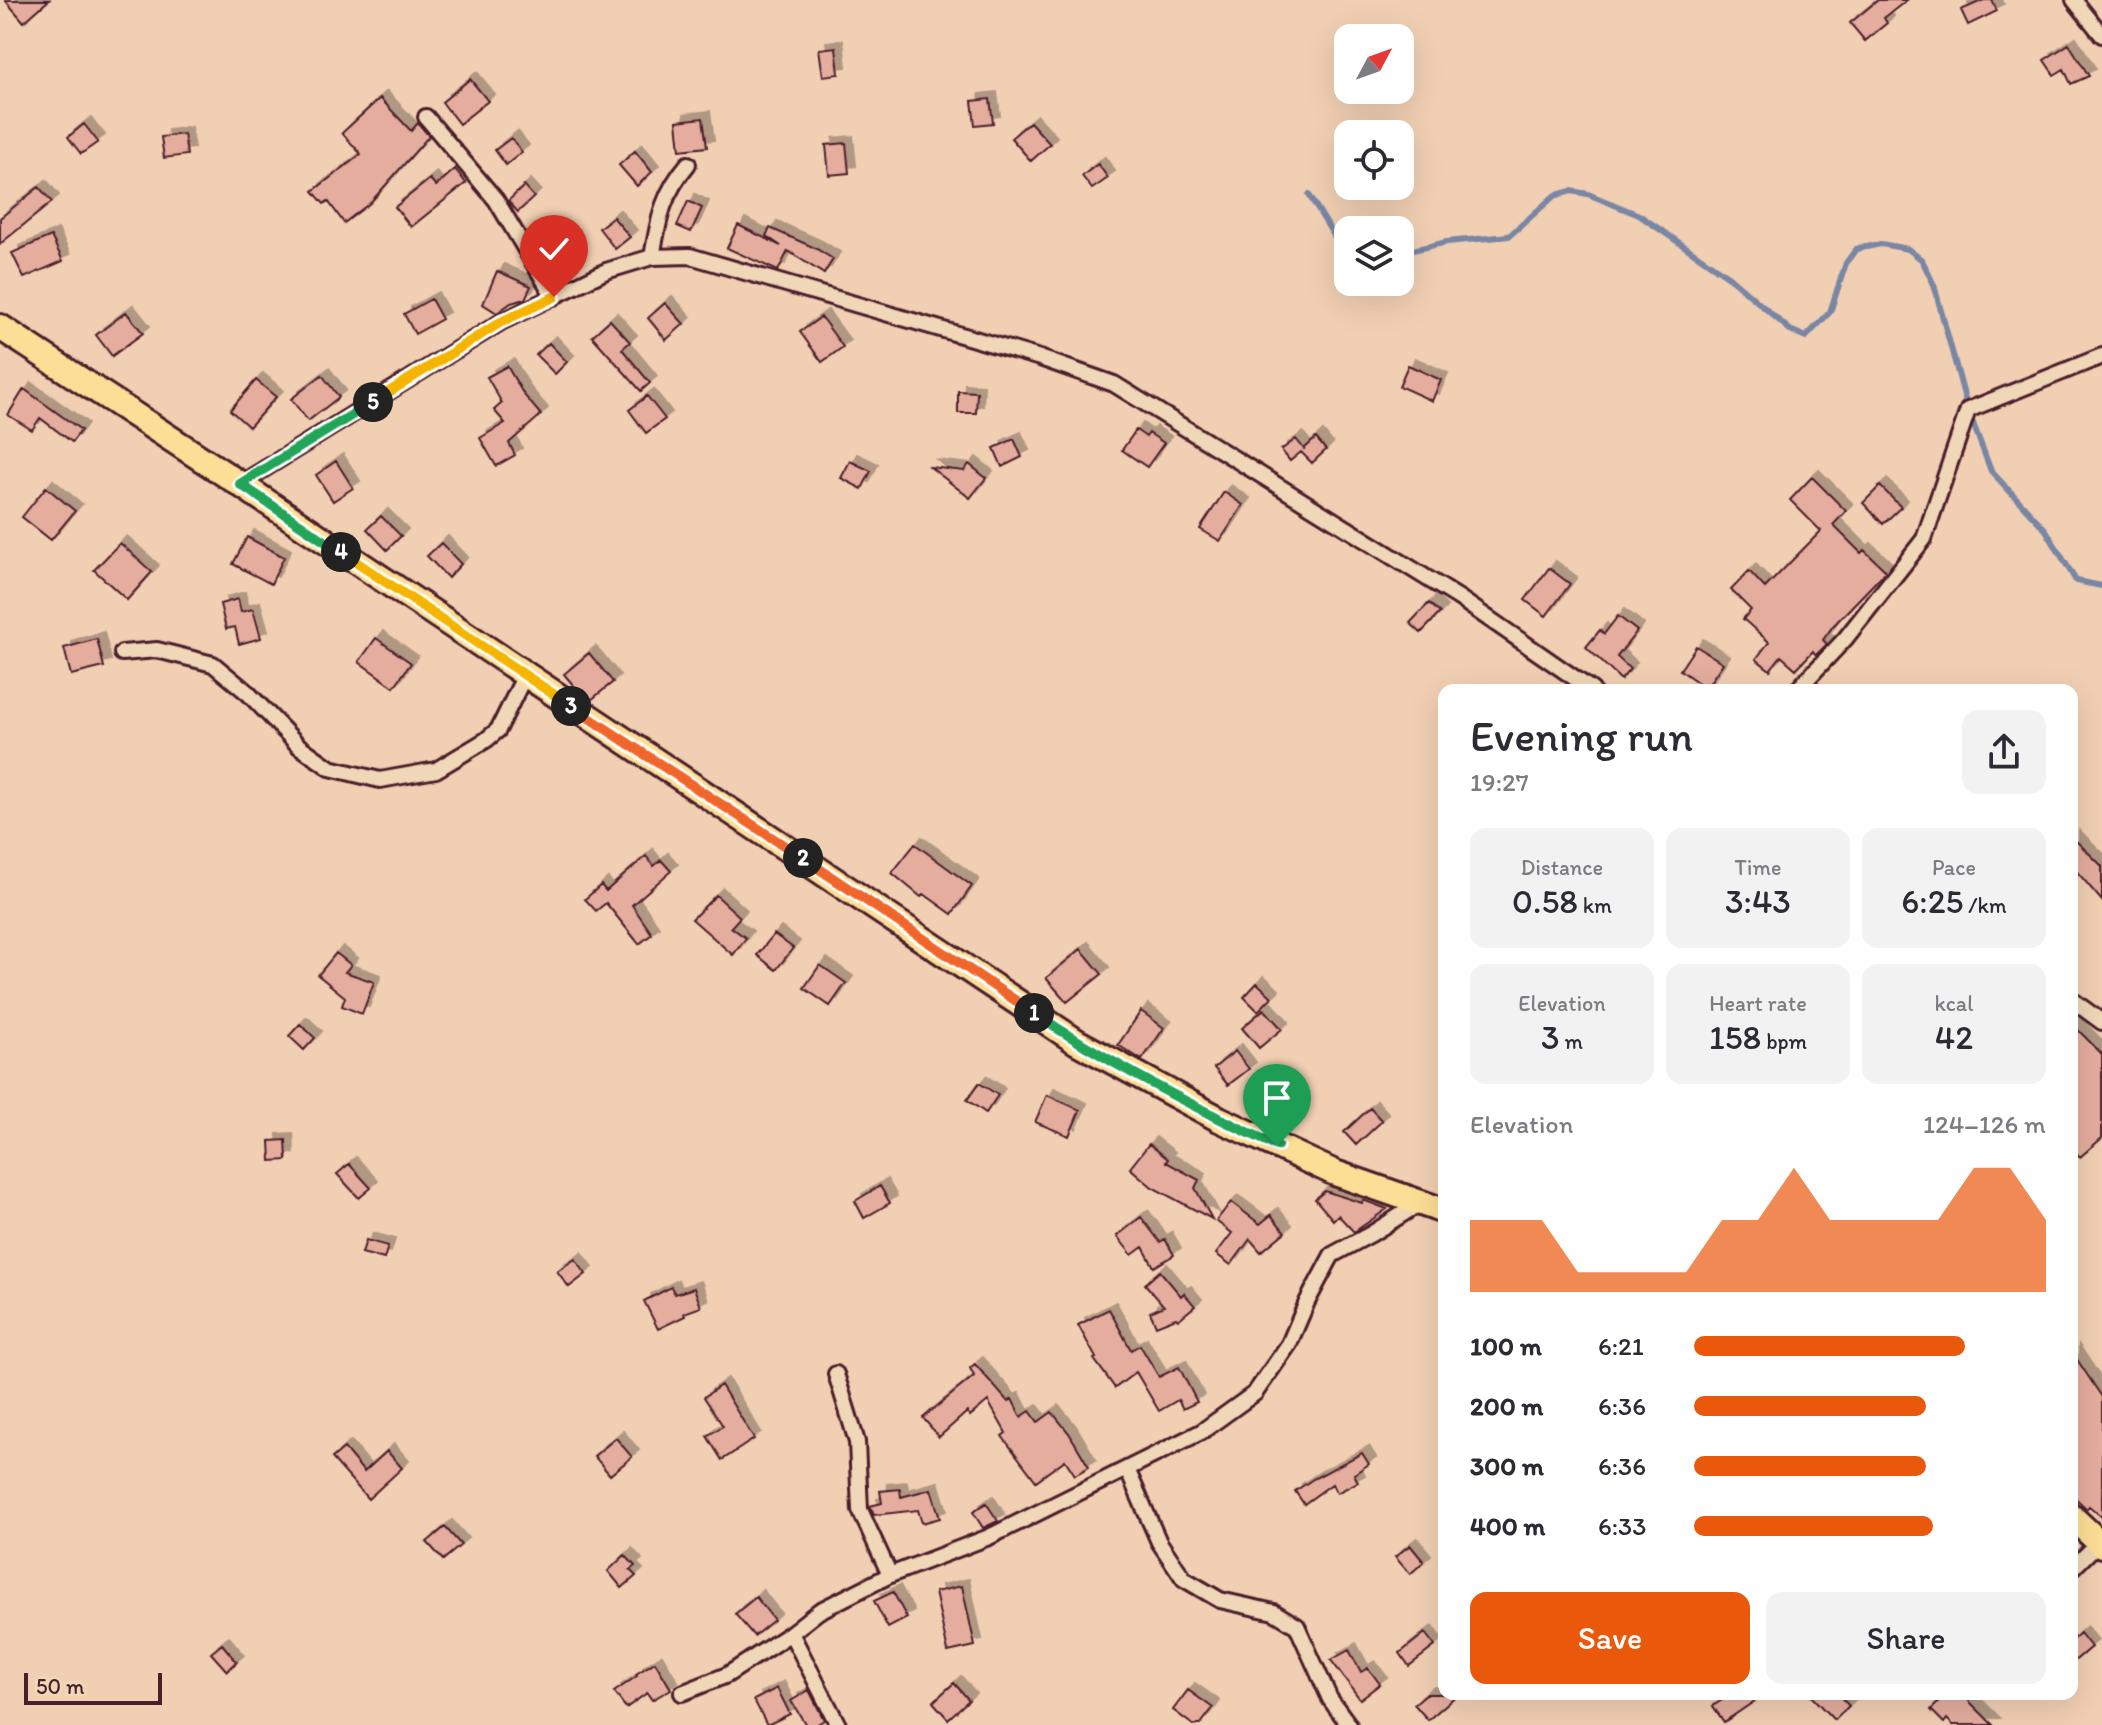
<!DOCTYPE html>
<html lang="en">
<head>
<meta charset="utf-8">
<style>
	body { margin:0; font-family:Itim,sans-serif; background:#f2f2f3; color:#2b2b33; height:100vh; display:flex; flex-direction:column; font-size:30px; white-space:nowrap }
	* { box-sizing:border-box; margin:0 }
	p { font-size:26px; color:#7c7c81 }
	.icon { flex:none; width:44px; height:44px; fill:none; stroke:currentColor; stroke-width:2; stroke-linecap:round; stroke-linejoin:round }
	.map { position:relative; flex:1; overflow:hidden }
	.side { position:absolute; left:1438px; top:684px; width:640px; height:1016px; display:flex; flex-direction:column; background:#fff; border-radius:16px; box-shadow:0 8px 32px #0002 }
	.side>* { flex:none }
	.needle { width:52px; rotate:49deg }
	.controls { position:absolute; left:1334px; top:24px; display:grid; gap:16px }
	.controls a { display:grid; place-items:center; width:80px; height:80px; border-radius:16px; background:#fff; box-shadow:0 8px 32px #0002; font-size:40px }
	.scale { position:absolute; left:24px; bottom:20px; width:138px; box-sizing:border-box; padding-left:8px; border:4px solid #4a1f2b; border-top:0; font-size:22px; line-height:28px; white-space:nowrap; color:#4a1f2b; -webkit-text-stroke:6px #efd7b7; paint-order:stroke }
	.pin { position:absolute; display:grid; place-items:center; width:68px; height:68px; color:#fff; margin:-82px -34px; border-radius:50% 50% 50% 0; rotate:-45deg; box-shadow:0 0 8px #0007 }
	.pin .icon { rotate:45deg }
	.km { position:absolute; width:40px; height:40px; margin:-20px; border-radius:50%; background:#222; color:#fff; font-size:22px; line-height:40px; text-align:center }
	.round { display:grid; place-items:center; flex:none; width:84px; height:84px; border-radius:16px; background:#f2f2f3 }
	.headline { display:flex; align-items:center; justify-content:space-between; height:136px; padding:0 32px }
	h1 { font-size:44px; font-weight:600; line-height:60px }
	.figures { display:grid; grid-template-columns:repeat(3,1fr); gap:12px; height:136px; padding:8px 32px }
	.figures div { display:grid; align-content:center; border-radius:16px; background:#f2f2f3; text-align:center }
	.figures b { font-size:34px; font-weight:600 }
	.figures small { font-size:22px; font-weight:400 }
	.figures p { font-size:22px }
	.chart { height:224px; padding:16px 32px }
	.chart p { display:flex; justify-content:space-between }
	.chart svg { width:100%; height:144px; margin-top:8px; fill:#ea580c; opacity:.7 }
	.cta { display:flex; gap:16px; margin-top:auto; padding:16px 32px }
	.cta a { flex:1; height:92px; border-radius:16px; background:#ea580c; color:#fff; font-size:32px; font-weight:600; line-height:92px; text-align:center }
	.cta a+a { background:#f2f2f3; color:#2b2b33 }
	ul { padding:0 32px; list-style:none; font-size:26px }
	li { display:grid; grid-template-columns:128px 96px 1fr; align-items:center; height:60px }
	li i { height:20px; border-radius:10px; background:#ea580c }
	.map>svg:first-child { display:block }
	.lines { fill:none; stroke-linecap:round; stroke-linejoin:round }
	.stream { stroke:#7986a4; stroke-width:6 }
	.building { fill:#e4ad9e; stroke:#4a1f2b; stroke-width:2; filter:url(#shadow) }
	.minor-casing { stroke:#4a1f2b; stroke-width:20 }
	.primary-casing { stroke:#4a1f2b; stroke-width:30 }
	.minor { stroke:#efd7b7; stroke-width:14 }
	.primary { stroke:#fdde96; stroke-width:24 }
	.split-1-casing { stroke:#fff; stroke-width:16 }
	.split-2-casing { stroke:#fff; stroke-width:16 }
	.split-3-casing { stroke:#fff; stroke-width:16 }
	.split-4-casing { stroke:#fff; stroke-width:16 }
	.split-5-casing { stroke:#fff; stroke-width:16 }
	.split-6-casing { stroke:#fff; stroke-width:16 }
	.split-1 { stroke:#22a559; stroke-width:10 }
	.split-2 { stroke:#f0652b; stroke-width:10 }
	.split-3 { stroke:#f0652b; stroke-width:10 }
	.split-4 { stroke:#f5b400; stroke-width:10 }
	.split-5 { stroke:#22a559; stroke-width:10 }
	.split-6 { stroke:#f5b400; stroke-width:10 }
</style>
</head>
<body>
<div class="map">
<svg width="2102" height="1725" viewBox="0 0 2102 1725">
	<defs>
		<filter id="shadow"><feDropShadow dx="7" dy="-7" stdDeviation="0" flood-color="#0004"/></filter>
	</defs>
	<rect width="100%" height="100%" fill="#f1cfb3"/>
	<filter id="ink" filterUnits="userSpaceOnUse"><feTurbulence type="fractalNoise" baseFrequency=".0125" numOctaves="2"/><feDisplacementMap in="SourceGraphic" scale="16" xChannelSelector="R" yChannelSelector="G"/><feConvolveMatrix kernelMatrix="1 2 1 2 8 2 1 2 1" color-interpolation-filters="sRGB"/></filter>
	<g filter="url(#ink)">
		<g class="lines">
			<path class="stream" d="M1309,195L1342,249L1348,252
				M1400,253L1447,242L1509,236L1554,196L1571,191L1588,194L1639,215L1729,277L1790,330L1806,337L1830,312L1846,263L1856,249L1881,244L1908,249L1922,260L1934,285L1968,410L1991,471L2046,530L2076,581L2102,586"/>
		</g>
		<path class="building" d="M5,0H49L24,22Z
			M1878,0H1907L1884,18L1887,23L1865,41L1850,23Z
			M1984,0H1992L1997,11L1968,25L1961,10Z
			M2069,44L2089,76L2071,84L2064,69L2054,75L2044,60Z
			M836,47L839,74L823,76L819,49Z
			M470,79L488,101L459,124L442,102Z
			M380,98L411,131L418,123L429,136L370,203L344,223L328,201L324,204L313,191L361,154L342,133Z
			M990,99L993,123L975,125L972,101Z
			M703,118L707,147L680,150L677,121Z
			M1030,122L1050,144L1031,161L1011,138Z
			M84,124L98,142L81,154L68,137Z
			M184,134L187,155L164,158L161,137Z
			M511,138L522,152L506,165L495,150Z
			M846,143L849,173L829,175L826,145Z
			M635,151L652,172L637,186L619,165Z
			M1098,164L1108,178L1092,189L1082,176Z
			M455,169L466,183L411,227L395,207L430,179L436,186Z
			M524,186L534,197L518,212L508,201Z
			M39,187L52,202L0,244V218Z
			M688,201L702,208L691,232L677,226Z
			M613,217L630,237L615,249L599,228Z
			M738,225L781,246L766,236L770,228L815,248L833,259L824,274L788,251L778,271L727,248Z
			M51,236L63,261L24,278L12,253Z
			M555,253L571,275L558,283L544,261Z
			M497,271L531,286L525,299L511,303L497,313L483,304Z
			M431,299L442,319L415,334L404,314Z
			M665,303L684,324L666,340L648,318Z
			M126,312L143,333L112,356L96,335Z
			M821,317L843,347L822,362L800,332Z
			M610,320L630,342L622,349L650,383L641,391L592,336Z
			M549,343L567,362L555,374L536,355Z
			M1408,365L1441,380L1432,401L1399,386Z
			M507,366L524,395L541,415L509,443L515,455L496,466L480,438L505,423L494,410L502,403L487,377Z
			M322,375L339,397L308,421L291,399Z
			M256,380L276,397L249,427L230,410Z
			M24,389L81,430L72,442L40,418L32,430L8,415Z
			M958,391L977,392L976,413H958Z
			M647,396L665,419L646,433L629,410Z
			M1136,430L1146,437L1149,433L1164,443L1147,467L1122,450Z
			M1316,438L1326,450L1312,463L1301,452L1290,461L1281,450L1296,439L1304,449Z
			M1014,439L1022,457L1002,467L994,448Z
			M336,461L353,488L333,501L316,475Z
			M850,461L871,471L862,489L841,478Z
			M969,464L986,478L970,498L930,467L964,471Z
			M1812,477L1846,511L1833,525L1861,553L1864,550L1886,571L1833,626L1823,640L1827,644L1816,655L1813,651L1796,669L1781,656L1770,670L1756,659L1769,642L1743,619L1751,610L1731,590L1749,571L1765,588L1821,531L1790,500Z
			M1880,486L1901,507L1883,524L1863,503Z
			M46,487L75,511L51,540L22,517Z
			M1224,492L1243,505L1220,541L1200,529Z
			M381,516L401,536L387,550L367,529Z
			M247,537L284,557L271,584L233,564Z
			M120,543L152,572L127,600L94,570Z
			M441,543L461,564L448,578L427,556Z
			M1549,568L1570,584L1546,616L1525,600Z
			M238,599L241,612L253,609L261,638L239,644L235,627L226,629L220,604Z
			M1429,603L1440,613L1421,633L1410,623Z
			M1618,616L1637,631L1617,657L1630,669L1621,680L1586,647L1600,630L1604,634Z
			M376,638L411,663L394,687L359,662Z
			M97,639L104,667L71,675L64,648Z
			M1696,646L1723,663L1706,688L1680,670Z
			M589,653L613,682L591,700L579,692L564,674Z
			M2072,837L2102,866V901L2072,866Z
			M915,844L972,886L952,914L924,894L921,897L892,873Z
			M646,856L654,866L661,860L671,871L632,905L652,934L639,944L606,903L596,911L585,899L601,885L606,891Z
			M716,895L740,917L731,927L746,938L733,955L692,919Z
			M774,934L793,948L776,970L757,955Z
			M1081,949L1102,974L1067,1002L1046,978Z
			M336,953L351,965L345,972L374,982L362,1014L342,1006L345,997L318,975Z
			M820,965L846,983L830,1006L804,988Z
			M1257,983L1272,997L1258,1011L1244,997Z
			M1264,1009L1282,1029L1259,1048L1242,1028Z
			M1141,1011L1164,1028L1142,1060L1118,1045Z
			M300,1024L315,1038L304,1050L289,1036Z
			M2072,1024L2102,1054V1138L2080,1157L2072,1148Z
			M1235,1051L1249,1069L1228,1085L1214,1068Z
			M979,1083L998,1095L986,1113L967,1100Z
			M1047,1095L1080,1110L1069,1136L1035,1122Z
			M1370,1108L1382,1121L1356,1145L1344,1132Z
			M286,1140L287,1160L271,1161L270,1141Z
			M1149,1144L1168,1159L1166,1162L1199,1180L1195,1188L1212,1219L1152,1187L1130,1168Z
			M349,1164L371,1188L359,1198L337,1174Z
			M880,1186L890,1203L864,1218L855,1201Z
			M1325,1191L1362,1203L1363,1200L1387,1209L1354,1232L1338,1215L1333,1220L1315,1199Z
			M1231,1202L1260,1224L1271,1215L1285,1232L1261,1252L1250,1239L1231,1265L1216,1254L1232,1233L1216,1221Z
			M1141,1217L1160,1242L1165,1239L1174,1255L1154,1267L1143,1247L1132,1255L1117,1236Z
			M366,1240L388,1246L384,1259L362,1253Z
			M575,1259L586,1274L569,1287L557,1271Z
			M1160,1271L1181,1296L1184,1293L1195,1306L1178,1320L1176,1318L1156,1326L1150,1312L1164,1306L1145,1284Z
			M671,1287L675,1294L694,1288L701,1307L684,1313L685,1316L658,1329L644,1301Z
			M1109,1309L1131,1350L1140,1345L1159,1377L1179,1367L1197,1402L1183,1409L1178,1400L1159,1411L1136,1372L1115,1388L1094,1359L1096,1358L1078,1325Z
			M2072,1352L2102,1397V1517L2089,1506L2087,1509L2072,1495Z
			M975,1364L1008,1402L1012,1399L1021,1417L1030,1411L1038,1422L1052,1412L1069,1433L1089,1467L1075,1475L1065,1460L1036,1481L1002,1436L1006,1433L988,1401L970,1416L967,1412L939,1437L923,1418L974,1376L970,1368Z
			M721,1385L754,1439L722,1460L707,1436L723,1426L704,1397Z
			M616,1438L632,1457L610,1475L594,1456Z
			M344,1448L364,1472L387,1451L402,1468L368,1499L332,1458Z
			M1362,1453L1369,1464L1354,1474L1358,1482L1337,1493L1332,1484L1304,1504L1295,1491L1313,1479Z
			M900,1489L901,1497L931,1489L940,1518L922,1523L918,1510L874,1515L870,1506L882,1503L880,1491Z
			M986,1503L998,1521L983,1528L973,1512Z
			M445,1527L461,1545L443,1560L427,1542Z
			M1410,1545L1424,1562L1410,1574L1395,1557Z
			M625,1555L635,1566L630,1570L636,1576L622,1588L608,1571Z
			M962,1586L975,1646L948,1652L935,1592Z
			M893,1592L907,1618L888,1628L874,1601Z
			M756,1597L774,1620L754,1636L735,1614Z
			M1425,1633L1435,1646L1409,1666L1400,1653Z
			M2080,1633L2091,1647L2072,1663V1640Z
			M222,1644L237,1662L227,1671L211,1653Z
			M1349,1650L1361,1672L1368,1668L1380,1684L1360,1699L1331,1660Z
			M655,1662L671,1689L652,1700L647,1693L626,1708L614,1692L637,1676L636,1674Z
			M954,1683L969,1700L948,1719L933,1702Z
			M777,1688L790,1714L767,1725L754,1700Z
			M809,1690L824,1720L816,1725H806L791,1701Z
			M1188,1690L1213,1708L1200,1725H1193L1173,1710Z
			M1426,1694H1458L1428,1720L1414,1704Z
			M1731,1694H1765L1724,1722L1713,1706Z
			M1809,1694H1838L1849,1706L1834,1720Z
			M1946,1694H1962L1993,1725H1953L1947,1719L1944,1723L1931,1710Z"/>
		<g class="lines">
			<g class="minor-casing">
				<path id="minor" d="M2074,0L2102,35
					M426,117L496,200L554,297
					M652,257C659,218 662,195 688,164
					M240,484L501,322L606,271L652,257L690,256L1040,358L1114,384L1459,598L1592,690
					M122,653L157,650L213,664L248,693L299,746L330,768L380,780L436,770L486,740L498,730L525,675
					M1797,690L1845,639L1924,539L1968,410L2102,356
					M2072,1000L2102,1022
					M836,1374L857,1442L860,1510L890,1575
					M1127,1469L1159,1542L1184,1579L1220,1600L1274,1612L1297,1626L1330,1699L1349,1725
					M2072,1569L2098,1543
					M791,1633L838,1725
					M682,1693L727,1675L791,1633L819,1611L890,1575L989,1537L1201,1432L1255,1393L1289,1344L1307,1302L1332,1255L1371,1234L1420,1203"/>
			</g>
			<g class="primary-casing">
				<path id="primary" d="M0,327L240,484L1077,1042L1219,1119L1335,1173L1444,1211
					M2072,1517L2102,1545"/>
			</g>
			<use href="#minor" class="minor"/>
			<use href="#primary" class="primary"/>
		</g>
	</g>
	<g class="lines" filter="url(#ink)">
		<g class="split-1-casing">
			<path id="split-1" d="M1034,1013C1110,1064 1193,1107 1277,1146"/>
		</g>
		<g class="split-2-casing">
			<path id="split-2" d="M803,858L1034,1013"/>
		</g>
		<g class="split-3-casing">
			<path id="split-3" d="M571,706L803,858"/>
		</g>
		<g class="split-4-casing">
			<path id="split-4" d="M341,552L571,706"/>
		</g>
		<g class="split-5-casing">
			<path id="split-5" d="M341,552L240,484L373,402"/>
		</g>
		<g class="split-6-casing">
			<path id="split-6" d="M373,402L501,322L554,297"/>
		</g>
		<use href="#split-1" class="split-1"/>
		<use href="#split-2" class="split-2"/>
		<use href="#split-3" class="split-3"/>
		<use href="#split-4" class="split-4"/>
		<use href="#split-5" class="split-5"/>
		<use href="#split-6" class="split-6"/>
	</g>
</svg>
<div class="controls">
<a><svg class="needle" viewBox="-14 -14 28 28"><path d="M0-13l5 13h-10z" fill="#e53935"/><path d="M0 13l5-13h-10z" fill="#7c7c81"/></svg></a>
<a><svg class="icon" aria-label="locate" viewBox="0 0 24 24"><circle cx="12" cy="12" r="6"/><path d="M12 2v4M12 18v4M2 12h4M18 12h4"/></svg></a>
<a><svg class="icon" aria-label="layers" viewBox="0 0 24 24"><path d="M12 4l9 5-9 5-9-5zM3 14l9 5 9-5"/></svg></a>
</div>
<div class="scale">50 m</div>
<div class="pin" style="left:1277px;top:1146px;background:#1e9e55"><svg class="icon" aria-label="arrive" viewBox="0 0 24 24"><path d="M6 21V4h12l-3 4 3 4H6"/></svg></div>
<div class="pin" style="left:554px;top:297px;background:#d93025"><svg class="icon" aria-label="check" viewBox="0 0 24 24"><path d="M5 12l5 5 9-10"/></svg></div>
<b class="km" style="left:1034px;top:1013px">1</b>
<b class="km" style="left:803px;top:858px">2</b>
<b class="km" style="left:571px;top:706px">3</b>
<b class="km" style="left:341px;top:552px">4</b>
<b class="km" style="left:373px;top:402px">5</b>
<section class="side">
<div class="headline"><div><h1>Evening run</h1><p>19:27</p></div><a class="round"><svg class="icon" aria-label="share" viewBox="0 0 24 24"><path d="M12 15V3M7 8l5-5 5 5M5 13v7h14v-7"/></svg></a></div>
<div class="figures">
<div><p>Distance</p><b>0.58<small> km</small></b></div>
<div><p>Time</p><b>3:43</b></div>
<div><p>Pace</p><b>6:25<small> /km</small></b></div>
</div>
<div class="figures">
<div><p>Elevation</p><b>3<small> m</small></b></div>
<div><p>Heart rate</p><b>158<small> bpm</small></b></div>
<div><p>kcal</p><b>42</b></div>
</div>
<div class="chart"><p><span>Elevation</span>124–126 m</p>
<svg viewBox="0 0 160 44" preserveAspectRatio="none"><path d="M0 44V22L10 22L20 22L30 38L40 38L50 38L60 38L70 22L80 22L90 6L100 22L110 22L120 22L130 22L140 6L150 6L160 22V44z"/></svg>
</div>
<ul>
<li><b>100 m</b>6:21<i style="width:77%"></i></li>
<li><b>200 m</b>6:36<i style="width:66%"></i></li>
<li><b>300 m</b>6:36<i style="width:66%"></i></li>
<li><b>400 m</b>6:33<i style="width:68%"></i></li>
</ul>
<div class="cta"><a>Save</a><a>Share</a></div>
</section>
</div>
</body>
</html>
